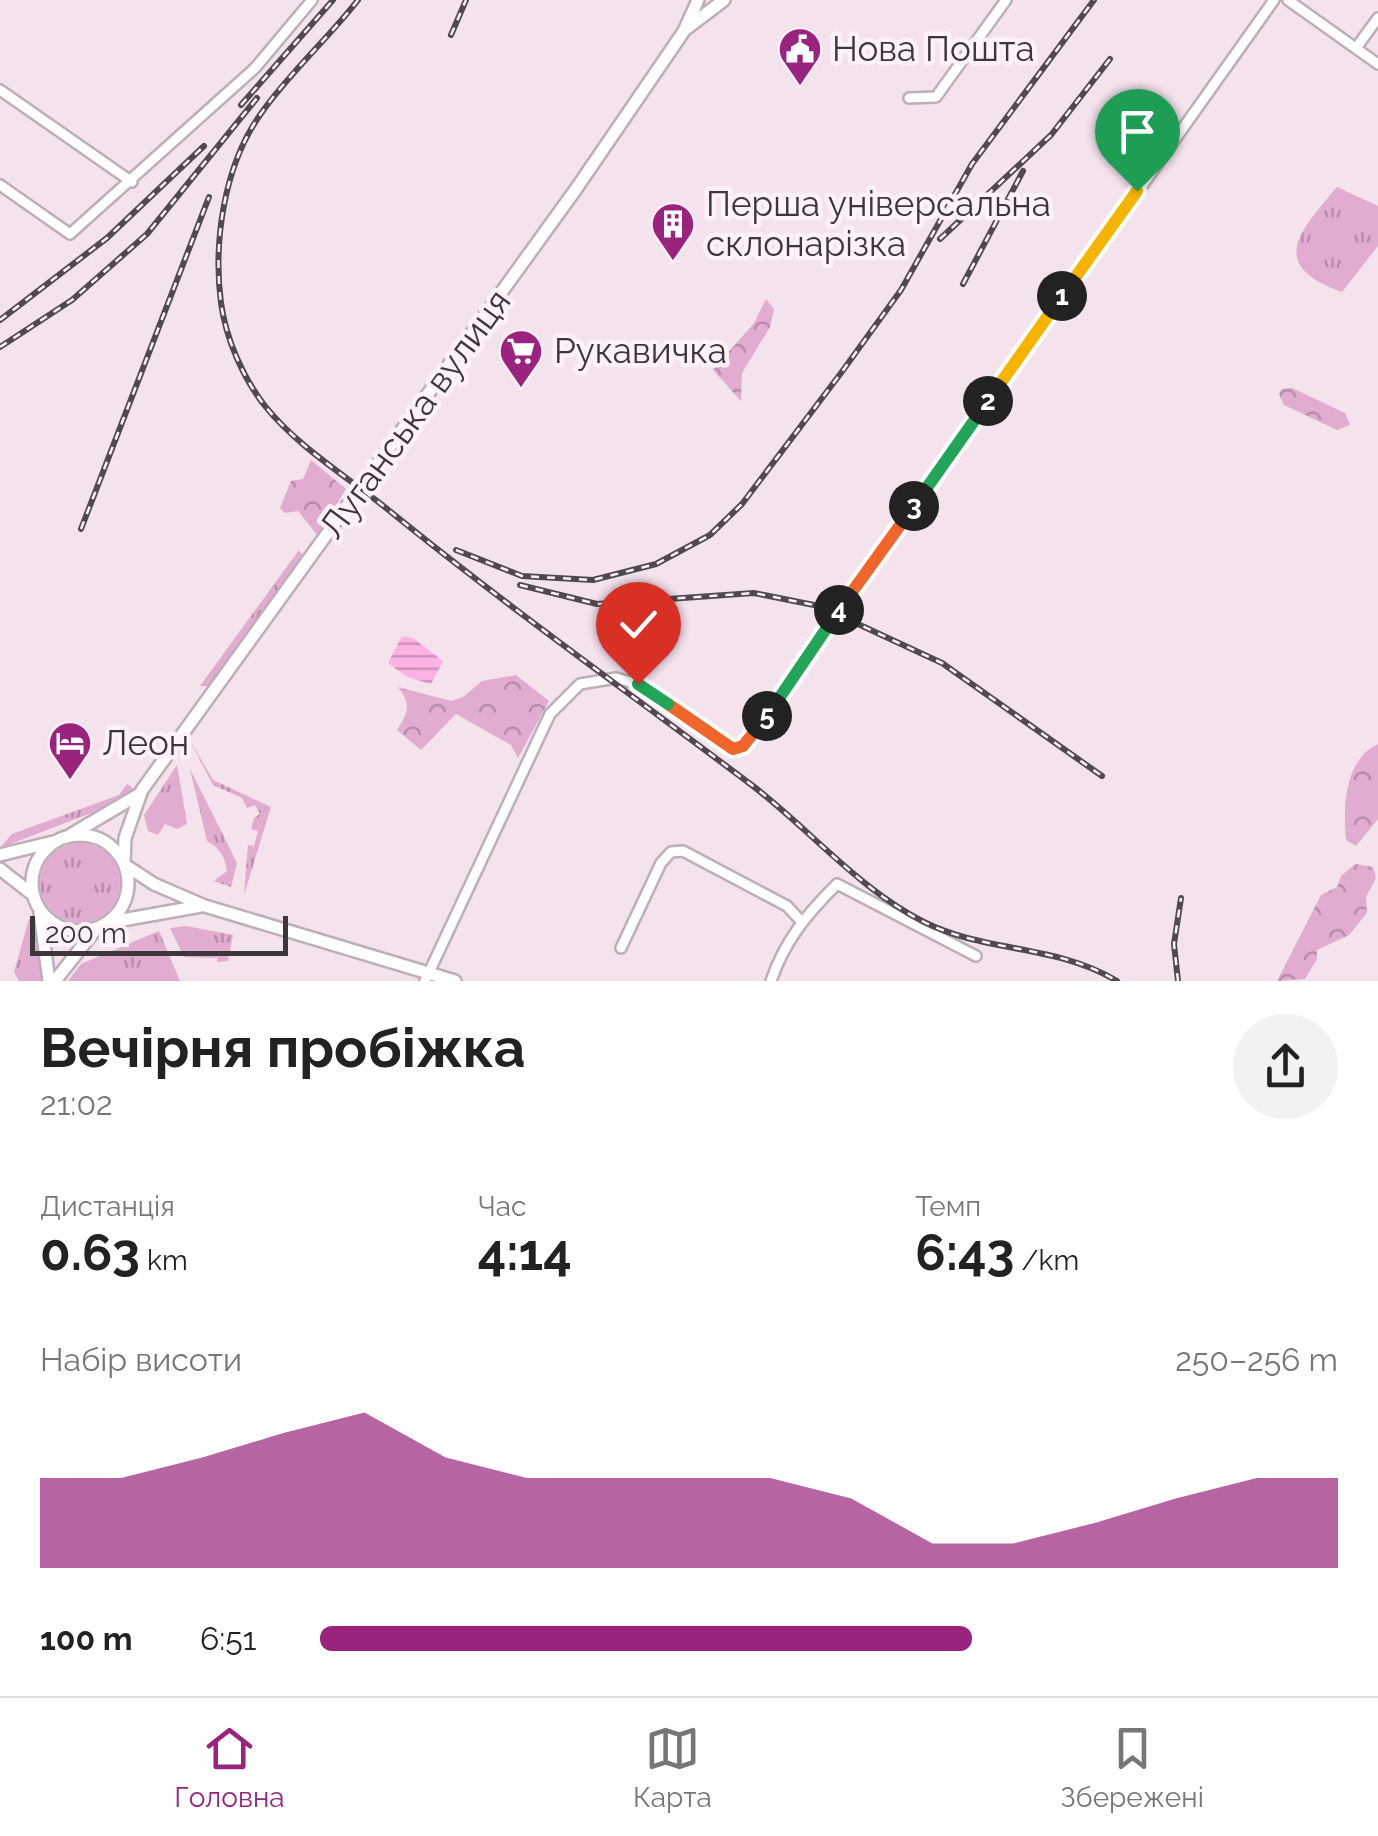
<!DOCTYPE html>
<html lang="uk">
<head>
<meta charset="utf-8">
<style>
	body { margin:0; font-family:Raleway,sans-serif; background:#f2f2f2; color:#222; height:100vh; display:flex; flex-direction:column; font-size:38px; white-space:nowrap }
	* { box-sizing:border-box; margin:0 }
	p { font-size:32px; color:#767676 }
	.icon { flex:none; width:55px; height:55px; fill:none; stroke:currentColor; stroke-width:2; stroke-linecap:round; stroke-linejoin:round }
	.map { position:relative; height:981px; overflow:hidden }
	.side { display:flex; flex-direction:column; background:#fff; flex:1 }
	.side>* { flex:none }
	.scale { position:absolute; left:30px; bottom:25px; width:258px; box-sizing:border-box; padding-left:10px; border:5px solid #3d363b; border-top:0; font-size:28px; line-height:35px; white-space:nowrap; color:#3d363b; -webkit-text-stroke:8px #fff1f9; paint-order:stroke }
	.pin { position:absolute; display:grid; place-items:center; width:85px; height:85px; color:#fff; margin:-102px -42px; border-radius:50% 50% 50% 0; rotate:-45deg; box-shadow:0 0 10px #0007 }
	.pin .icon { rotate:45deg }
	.km { position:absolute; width:50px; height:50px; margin:-25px; border-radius:50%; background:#222; color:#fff; font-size:28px; line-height:50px; text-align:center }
	.round { display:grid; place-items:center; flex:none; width:105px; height:105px; border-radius:52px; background:#f2f2f2 }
	.head { display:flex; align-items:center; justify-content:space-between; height:170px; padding:0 40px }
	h1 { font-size:55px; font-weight:700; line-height:75px }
	.figures { display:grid; grid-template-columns:repeat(3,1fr); gap:15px; height:170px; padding:10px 40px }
	.figures div { display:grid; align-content:center }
	.figures b { font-size:50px; font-weight:700 }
	.figures small { font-size:28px; font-weight:400 }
	.figures p { font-size:28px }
	.chart { height:280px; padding:20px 40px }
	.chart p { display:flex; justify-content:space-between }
	.chart svg { width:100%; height:180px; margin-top:10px; fill:#99237d; opacity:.7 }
	ul { padding:0 40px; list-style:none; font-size:32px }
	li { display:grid; grid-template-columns:160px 120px 1fr; align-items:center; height:75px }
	li i { height:25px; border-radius:12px; background:#99237d }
	.menu { display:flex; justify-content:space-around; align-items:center; height:140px; border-top:2px solid #e0e0e0; background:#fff; font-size:28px; color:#767676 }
	.menu a { display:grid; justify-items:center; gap:5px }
	.menu .on { color:#99237d }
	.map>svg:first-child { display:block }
	.grass { fill:url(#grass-tufts) }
	.forest { fill:url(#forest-crowns) }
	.water { fill:url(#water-rules) }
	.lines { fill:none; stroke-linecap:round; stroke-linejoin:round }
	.minor-casing { stroke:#beaeb8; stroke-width:14 }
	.major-casing { stroke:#beaeb8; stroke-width:16 }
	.minor { stroke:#fff; stroke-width:9 }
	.major { stroke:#fff; stroke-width:11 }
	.rail-casing { stroke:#51494f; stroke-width:6 }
	.rail { stroke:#fff1f9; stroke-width:2.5; stroke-dasharray:8; stroke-linecap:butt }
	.split-1-casing { stroke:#fff; stroke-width:20 }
	.split-2-casing { stroke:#fff; stroke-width:20 }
	.split-3-casing { stroke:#fff; stroke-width:20 }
	.split-4-casing { stroke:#fff; stroke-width:20 }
	.split-5-casing { stroke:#fff; stroke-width:20 }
	.split-6-casing { stroke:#fff; stroke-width:20 }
	.split-7-casing { stroke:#fff; stroke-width:20 }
	.split-1 { stroke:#f5b400; stroke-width:12 }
	.split-2 { stroke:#f5b400; stroke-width:12 }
	.split-3 { stroke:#22a559; stroke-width:12 }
	.split-4 { stroke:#f0652b; stroke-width:12 }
	.split-5 { stroke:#22a559; stroke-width:12 }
	.split-6 { stroke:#f0652b; stroke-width:12 }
	.split-7 { stroke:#22a559; stroke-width:12 }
	.labels { text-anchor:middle; stroke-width:9; stroke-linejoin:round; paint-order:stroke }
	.poi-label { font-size:35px; fill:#3d363b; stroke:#fff1f9; text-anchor:start }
	.street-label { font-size:35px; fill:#3d363b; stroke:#fff1f9 }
</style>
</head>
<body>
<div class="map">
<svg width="1378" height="981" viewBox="0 0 1378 981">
	<defs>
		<pattern id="grass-tufts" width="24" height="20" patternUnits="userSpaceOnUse" patternTransform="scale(2.5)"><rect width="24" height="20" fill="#e1accf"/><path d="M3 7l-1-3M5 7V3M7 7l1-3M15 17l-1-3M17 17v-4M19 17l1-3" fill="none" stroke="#b88da9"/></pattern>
		<pattern id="forest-crowns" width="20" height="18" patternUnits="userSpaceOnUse" patternTransform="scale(2.5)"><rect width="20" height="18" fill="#e1accf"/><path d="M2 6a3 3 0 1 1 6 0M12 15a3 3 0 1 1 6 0" fill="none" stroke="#b88da9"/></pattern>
		<pattern id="water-rules" width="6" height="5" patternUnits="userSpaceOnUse" patternTransform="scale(2.5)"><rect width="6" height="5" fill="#fdb2e4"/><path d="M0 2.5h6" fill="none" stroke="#ce92ba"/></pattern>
	</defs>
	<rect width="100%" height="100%" fill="#f4e2ed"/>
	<path class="grass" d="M1337,187L1378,206V246L1342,292C1266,265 1300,231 1337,187Z
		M299,550L304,557L211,686H200Z
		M189,739L213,780L271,807L244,895L248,845L254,846L258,831L251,829L254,818L260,814L255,805L247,808L242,798L213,785Z
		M177,765L187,824L177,829L165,824L158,835L148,831L144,815Z
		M190,769L237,863L231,887L214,881L227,871C225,857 220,848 207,841Z
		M127,784L133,788L115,804L0,848L12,834L119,795Z
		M40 883a40 40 0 1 1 80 0a40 40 0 1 1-80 0Z
		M29,919L37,922L41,981H19L14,972Z
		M186,926L233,935L228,961L217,962L218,958L184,957L170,928Z
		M159,931L180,981H68L81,964Z"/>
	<path class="forest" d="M766,299L774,309L770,327L742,373L741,401L713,370L754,323Z
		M1292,388L1345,413L1350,425L1337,430L1284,405L1279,394L1282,389Z
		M311,460L346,489L318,536L298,511L285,513L280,508L291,481L303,479Z
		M516,675L549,701L518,758L511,745L456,714L421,750L397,730C409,712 411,704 398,687L451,701L463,697L482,681Z
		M1378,744V819L1356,846L1346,840C1343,807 1344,760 1378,744Z
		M1355,864L1373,867L1376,878L1366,897L1367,913L1349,935L1317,950V959L1305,979L1277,981L1321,895L1337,887L1341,876Z"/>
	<path class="water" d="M402,636L413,638L443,661L431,684L407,677L388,663Z"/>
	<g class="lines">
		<g class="minor-casing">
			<path id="minor" d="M1288,0L1378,64
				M1356,48L1378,18
				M0,90L132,182
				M909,98L936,97L1006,0
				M0,185L70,234L255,68L312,0
				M621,948L661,863L671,852L683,851L787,906L800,920
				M425,981L550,714L580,684L616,678L638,684L727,747L737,749L747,742L1274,0
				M771,981C785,940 807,914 837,884L976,956"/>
		</g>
		<g class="major-casing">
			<path id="major" d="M687,28L724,0
				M72,834L138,795
				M32 883a48 48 0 1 1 96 0a48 48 0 1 1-96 0Z
				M0,855L53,842
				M124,862L125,838L142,790L576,189L684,31L698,0
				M125,865L154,884L205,906L455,981
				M0,869L32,894
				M40,913L49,981
				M111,922L201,906
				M55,981L95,930"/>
		</g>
		<use href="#minor" class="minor"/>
		<use href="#major" class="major"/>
		<g class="rail-casing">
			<path id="rail" d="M358,0C327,40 289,73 260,115C224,166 213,242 221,303C226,339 243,378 265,406C298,447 346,476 386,508C505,605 631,694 753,786C810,830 859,889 924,922C986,953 1056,944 1117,981
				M451,35L466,0
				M241,105L333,0
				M940,239L1051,135L1110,59
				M963,284L1023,171
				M0,320L107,238L204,146
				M0,347L72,300L147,234L257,98
				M81,529L209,197
				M456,550L522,576L593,580L656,564L710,535L742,504L841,373L901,290L972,164L1094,0
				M520,585L597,604L754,593L819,606L942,663L1102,776
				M1178,981L1174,944L1181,898"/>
		</g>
		<use href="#rail" class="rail"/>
	</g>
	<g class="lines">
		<g class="split-1-casing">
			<path id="split-1" d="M1062,296L1137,191"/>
		</g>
		<g class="split-2-casing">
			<path id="split-2" d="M988,401L1062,296"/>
		</g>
		<g class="split-3-casing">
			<path id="split-3" d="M914,506L988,401"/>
		</g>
		<g class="split-4-casing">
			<path id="split-4" d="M839,610L914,506"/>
		</g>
		<g class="split-5-casing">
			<path id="split-5" d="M767,716L839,610"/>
		</g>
		<g class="split-6-casing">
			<path id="split-6" d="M668,704L733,749L743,746L767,716"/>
		</g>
		<g class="split-7-casing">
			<path id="split-7" d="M638,684L668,704"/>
		</g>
		<use href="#split-1" class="split-1"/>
		<use href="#split-2" class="split-2"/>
		<use href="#split-3" class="split-3"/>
		<use href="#split-4" class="split-4"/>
		<use href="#split-5" class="split-5"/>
		<use href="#split-6" class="split-6"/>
		<use href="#split-7" class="split-7"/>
	</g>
	<defs>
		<g id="civic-pin" transform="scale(2.25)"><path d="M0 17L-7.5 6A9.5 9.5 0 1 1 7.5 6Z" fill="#99237d" stroke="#fff1f9"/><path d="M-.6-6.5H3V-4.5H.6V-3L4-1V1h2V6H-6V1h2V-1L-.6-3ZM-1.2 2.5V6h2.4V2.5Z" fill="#fff"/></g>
		<g id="building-pin" transform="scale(2.25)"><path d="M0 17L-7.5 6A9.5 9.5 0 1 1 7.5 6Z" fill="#99237d" stroke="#fff1f9"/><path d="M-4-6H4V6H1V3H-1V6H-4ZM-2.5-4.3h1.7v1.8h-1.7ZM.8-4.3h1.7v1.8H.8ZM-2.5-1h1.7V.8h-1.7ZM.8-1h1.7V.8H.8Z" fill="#fff"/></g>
		<g id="supermarket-pin" transform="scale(2.25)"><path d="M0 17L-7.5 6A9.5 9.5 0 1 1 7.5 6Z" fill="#99237d" stroke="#fff1f9"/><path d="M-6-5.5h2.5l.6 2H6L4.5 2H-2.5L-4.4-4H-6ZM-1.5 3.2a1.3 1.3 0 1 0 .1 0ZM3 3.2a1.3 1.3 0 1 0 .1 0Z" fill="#fff"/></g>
		<g id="hotel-pin" transform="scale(2.25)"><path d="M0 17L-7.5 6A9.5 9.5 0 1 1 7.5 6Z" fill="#99237d" stroke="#fff1f9"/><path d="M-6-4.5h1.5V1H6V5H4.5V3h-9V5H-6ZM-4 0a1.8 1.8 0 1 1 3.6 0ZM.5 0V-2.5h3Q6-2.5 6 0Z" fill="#fff"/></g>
	</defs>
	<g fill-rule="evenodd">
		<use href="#civic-pin" x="800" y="49"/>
		<use href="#building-pin" x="673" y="224"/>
		<use href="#supermarket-pin" x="521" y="351"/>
		<use href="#hotel-pin" x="70" y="743"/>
	</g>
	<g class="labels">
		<g class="poi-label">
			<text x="832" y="61">Нова Пошта</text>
			<text x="706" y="216">Перша універсальна<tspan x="706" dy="40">склонарізка</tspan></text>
			<text x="554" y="363">Рукавичка</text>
			<text x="102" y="755">Леон</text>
		</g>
		<g class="street-label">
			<text transform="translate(415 414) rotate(-54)" y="12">Луганська вулиця</text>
		</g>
	</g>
</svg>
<div class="scale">200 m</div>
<div class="pin" style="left:1137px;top:191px;background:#1e9e55"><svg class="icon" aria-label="arrive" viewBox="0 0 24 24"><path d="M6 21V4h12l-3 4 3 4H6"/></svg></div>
<div class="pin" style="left:638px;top:684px;background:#d93025"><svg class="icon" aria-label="check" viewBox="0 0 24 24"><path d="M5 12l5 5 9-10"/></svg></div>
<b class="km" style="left:1062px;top:296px">1</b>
<b class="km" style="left:988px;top:401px">2</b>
<b class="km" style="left:914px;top:506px">3</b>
<b class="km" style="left:839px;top:610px">4</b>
<b class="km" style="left:767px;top:716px">5</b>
</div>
<section class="side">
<div class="head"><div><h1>Вечірня пробіжка</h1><p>21:02</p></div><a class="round"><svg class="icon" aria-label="share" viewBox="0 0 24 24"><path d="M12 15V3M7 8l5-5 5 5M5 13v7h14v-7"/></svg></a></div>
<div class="figures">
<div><p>Дистанція</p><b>0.63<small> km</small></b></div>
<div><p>Час</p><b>4:14</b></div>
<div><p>Темп</p><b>6:43<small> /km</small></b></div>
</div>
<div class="chart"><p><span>Набір висоти</span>250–256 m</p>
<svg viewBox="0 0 160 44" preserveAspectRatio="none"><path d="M0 44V22L10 22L20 17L30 11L40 6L50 17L60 22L70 22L80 22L90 22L100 27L110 38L120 38L130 33L140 27L150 22L160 22V44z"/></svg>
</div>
<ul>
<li><b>100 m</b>6:51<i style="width:64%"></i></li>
</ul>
</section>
<nav class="menu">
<a class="on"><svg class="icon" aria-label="home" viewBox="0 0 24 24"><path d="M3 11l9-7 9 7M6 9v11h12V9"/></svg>Головна</a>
<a><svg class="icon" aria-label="map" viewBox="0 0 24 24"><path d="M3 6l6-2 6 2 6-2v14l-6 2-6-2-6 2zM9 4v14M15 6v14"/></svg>Карта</a>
<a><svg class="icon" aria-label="saved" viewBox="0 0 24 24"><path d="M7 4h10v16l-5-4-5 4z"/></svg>Збережені</a>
</nav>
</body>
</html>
